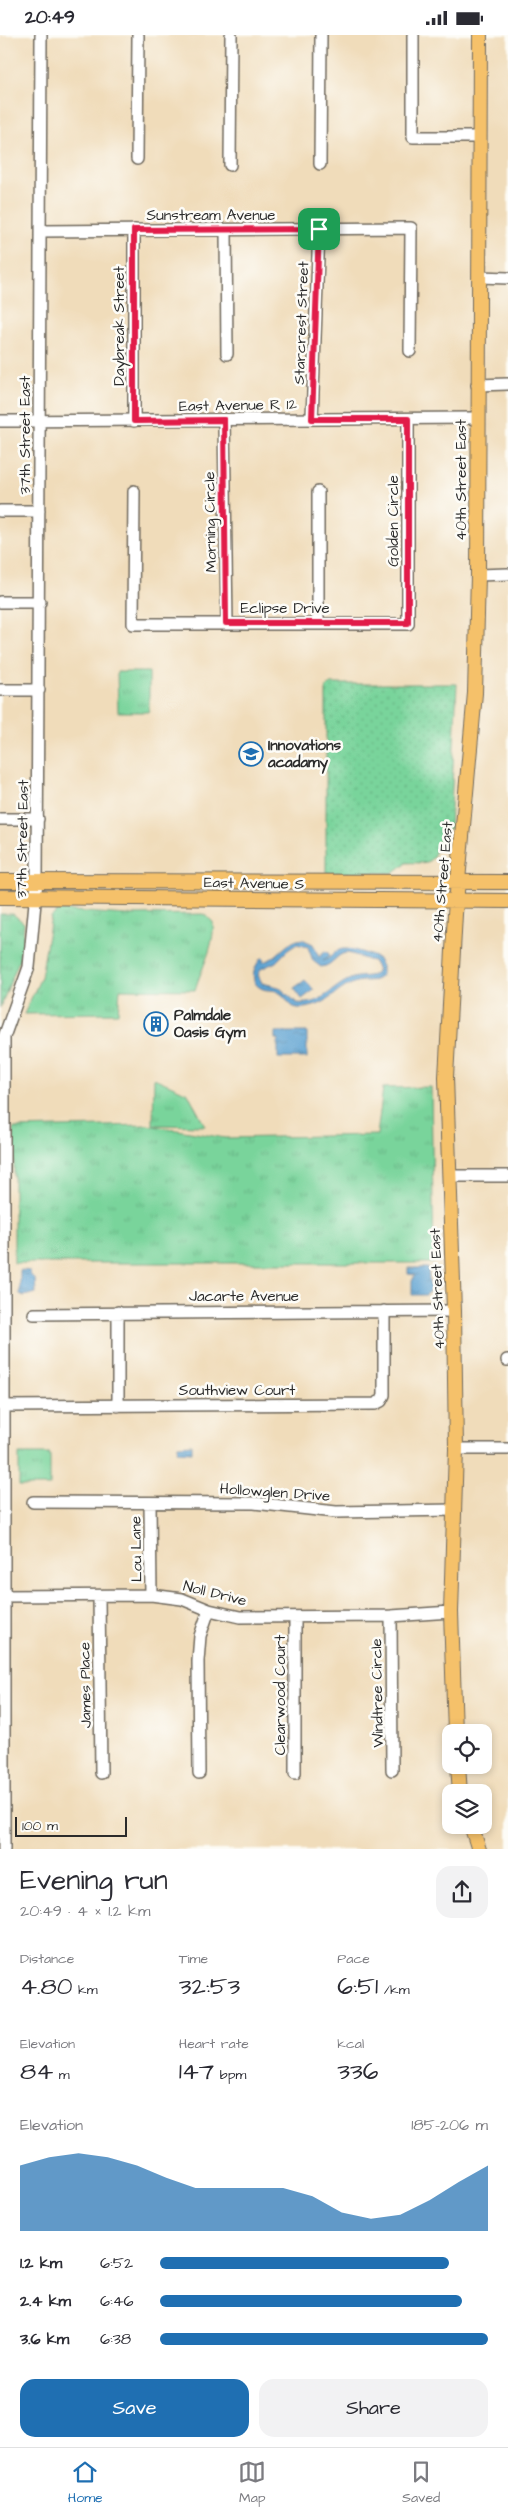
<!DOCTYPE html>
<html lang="en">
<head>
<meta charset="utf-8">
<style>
	body { margin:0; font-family:"Architects Daughter",sans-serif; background:#f2f2f3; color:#2b2b33; height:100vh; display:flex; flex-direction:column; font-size:19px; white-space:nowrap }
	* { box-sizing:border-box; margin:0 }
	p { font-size:16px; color:#7c7c81 }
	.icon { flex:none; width:28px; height:28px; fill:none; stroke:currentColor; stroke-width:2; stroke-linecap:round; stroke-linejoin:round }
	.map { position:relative; height:1814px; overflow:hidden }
	.sheet { display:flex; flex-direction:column; background:#fff; flex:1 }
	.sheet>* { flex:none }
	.controls { position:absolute; left:442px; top:1689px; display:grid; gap:10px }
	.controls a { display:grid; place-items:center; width:50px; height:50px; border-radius:10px; background:#fff; box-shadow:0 2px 8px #0003; font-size:25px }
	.scale { position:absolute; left:15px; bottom:12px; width:112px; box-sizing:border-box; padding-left:5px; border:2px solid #2b2b2b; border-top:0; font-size:14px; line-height:18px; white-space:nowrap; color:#2b2b2b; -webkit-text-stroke:4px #fdfcf7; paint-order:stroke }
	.pin { position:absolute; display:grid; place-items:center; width:42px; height:42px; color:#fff; margin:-21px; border-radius:10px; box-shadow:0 2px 8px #0006 }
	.round { display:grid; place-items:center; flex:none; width:52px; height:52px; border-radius:15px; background:#f2f2f3 }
	.headline { display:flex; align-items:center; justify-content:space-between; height:85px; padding:0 20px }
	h1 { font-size:28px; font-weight:600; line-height:38px }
	.figures { display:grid; grid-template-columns:repeat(3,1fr); gap:8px; height:85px; padding:5px 20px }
	.figures div { display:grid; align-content:center }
	.figures b { font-size:25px; font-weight:600 }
	.figures small { font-size:14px; font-weight:400 }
	.figures p { font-size:14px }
	.chart { height:140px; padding:10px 20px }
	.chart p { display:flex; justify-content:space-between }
	.chart svg { width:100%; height:90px; margin-top:5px; fill:#1f6fb2; opacity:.7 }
	.cta { display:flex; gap:10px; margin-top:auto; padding:10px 20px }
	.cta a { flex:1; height:58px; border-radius:15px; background:#1f6fb2; color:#fff; font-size:20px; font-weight:600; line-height:58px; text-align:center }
	.cta a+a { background:#f2f2f3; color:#2b2b33 }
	ul { padding:0 20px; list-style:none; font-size:16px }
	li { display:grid; grid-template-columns:80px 60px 1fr; align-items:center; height:38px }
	li i { height:12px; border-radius:6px; background:#1f6fb2 }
	.status { display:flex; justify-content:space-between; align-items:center; height:35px; padding:0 25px; background:#fff; direction:ltr }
	.status svg { height:14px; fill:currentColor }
	.dock { display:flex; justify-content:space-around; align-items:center; height:70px; border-top:1px solid #e1e1e2; background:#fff; font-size:14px; color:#7c7c81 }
	.dock a { display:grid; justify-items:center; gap:2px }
	.dock .selected { color:#1f6fb2 }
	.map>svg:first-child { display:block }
	.grass { fill:url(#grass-dots); stroke:#528063 }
	.park { fill:url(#park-tufts); stroke:#528063 }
	.water { fill:url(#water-ripples); stroke:#43667e; fill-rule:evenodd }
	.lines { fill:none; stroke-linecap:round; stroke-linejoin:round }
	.minor-casing { stroke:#70695d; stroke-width:14 }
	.major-casing { stroke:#70695d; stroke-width:16 }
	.minor { stroke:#fff; stroke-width:11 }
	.major { stroke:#f5c16b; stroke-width:14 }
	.route-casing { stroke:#fff; stroke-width:10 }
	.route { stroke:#e11d48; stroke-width:6 }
	.labels { text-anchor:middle; stroke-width:5; stroke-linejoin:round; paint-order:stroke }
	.street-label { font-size:15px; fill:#2b2b2b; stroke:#fdfcf7 }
	.poi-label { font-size:15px; font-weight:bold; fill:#2b2b2b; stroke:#fdfcf7; text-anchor:start }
</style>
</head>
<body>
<div class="status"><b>20:49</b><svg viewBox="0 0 49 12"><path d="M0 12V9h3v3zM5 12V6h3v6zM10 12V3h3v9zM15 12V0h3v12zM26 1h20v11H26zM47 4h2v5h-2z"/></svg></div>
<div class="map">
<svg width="508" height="1815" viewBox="0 0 508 1815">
	<defs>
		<pattern id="grass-dots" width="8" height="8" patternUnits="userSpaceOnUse" patternTransform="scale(1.25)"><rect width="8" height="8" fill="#79d49b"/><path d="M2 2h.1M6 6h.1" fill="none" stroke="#69b686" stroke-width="1.8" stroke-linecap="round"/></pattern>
		<pattern id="park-tufts" width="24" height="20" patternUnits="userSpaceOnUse" patternTransform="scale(1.25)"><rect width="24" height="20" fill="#79d49b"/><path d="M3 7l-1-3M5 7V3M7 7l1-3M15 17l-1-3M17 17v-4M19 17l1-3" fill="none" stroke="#69b686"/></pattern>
		<pattern id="water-ripples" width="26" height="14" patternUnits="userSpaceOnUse" patternTransform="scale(1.25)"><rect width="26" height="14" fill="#5ba1d1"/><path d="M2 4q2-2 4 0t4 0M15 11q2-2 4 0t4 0" fill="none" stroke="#4b83aa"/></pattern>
	</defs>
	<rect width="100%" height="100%" fill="#fdfcf7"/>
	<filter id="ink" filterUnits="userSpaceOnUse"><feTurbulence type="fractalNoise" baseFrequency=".02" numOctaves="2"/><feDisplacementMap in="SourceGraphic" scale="10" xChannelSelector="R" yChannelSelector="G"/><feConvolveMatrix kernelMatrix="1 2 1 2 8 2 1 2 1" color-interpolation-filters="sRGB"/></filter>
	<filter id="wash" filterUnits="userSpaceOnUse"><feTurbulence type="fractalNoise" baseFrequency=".0096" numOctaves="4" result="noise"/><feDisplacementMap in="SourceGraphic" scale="20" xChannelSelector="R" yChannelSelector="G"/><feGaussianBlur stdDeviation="1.12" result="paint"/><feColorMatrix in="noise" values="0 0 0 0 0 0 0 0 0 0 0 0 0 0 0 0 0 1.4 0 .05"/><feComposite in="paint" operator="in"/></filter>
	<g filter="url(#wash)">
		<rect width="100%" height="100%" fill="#f0dcba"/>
		<path class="grass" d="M330,649H457L450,793C432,804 440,823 426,827C420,829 413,827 406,828L393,838H326V653Z"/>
		<path class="park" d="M117,637H149V677H118Z
			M59,875L126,880L204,879L213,887C215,912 202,931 195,955L120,954L118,978L24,979L41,942L51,882Z
			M0,879H13L24,888L22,918L0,973Z
			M154,1043L188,1058L205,1091L153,1090Z
			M431,1052L434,1228H14V1093L148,1090L225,1103L377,1100L383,1053Z
			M19,1419H50V1451H19Z"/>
		<path class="water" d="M302,904L313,909L319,922L326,916L330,920L323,926C330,924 333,918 339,915C347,911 368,919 377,923L382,931V939C376,949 367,944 357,947C340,951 329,969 310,972C286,977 292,965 278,957C273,954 268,956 263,954C247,948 254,931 262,922L264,924L262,927C278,925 284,906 302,904ZM297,909L308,912L313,926L321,932C333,931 336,919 346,918C354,918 363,925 373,926L378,935C372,944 362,940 353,943C331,951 323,971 297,968L279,952L262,948L258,940L261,934L276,927L288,915Z
			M305,945L314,955L302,964L294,953Z
			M275,997H307V1023H278V1004H275Z
			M408,1233H428L430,1255L426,1260H412V1246L415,1240L408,1239Z
			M20,1235L30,1236L31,1241L35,1244L36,1258L24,1261L20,1259Z
			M192,1409V1417L177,1416L178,1410Z"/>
	</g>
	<g filter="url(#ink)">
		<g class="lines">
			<g class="minor-casing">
				<path id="minor" d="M413,0V102H479
					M137,124L138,0
					M320,129L321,0
					M230,130L231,0
					M134,195V386
					M226,195L227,319
					M41,196L411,193L410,316
					M479,242L508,243
					M477,350L508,349
					M312,384L319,194
					M224,385L227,588
					M0,386L477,383
					M134,456L133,589H408V384
					M318,457V588
					M0,476H39
					M478,540L508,539
					M0,567H40
					M0,655H39
					M0,784H38
					M449,1141H508
					M118,1277V1371
					M34,1279L454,1276
					M507,1325H508
					M2,1371L375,1369L381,1366L384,1360V1276
					M456,1414H508
					M33,1467L254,1468L336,1477L455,1475
					M150,1468L151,1560
					M3,1561L151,1560L182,1564L209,1575L240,1582L391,1581L451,1577
					M99,1561L101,1738
					M391,1581L392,1735
					M295,1582V1738
					M199,1738L198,1626L200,1601L209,1575
					M4,1815V1002L29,932L37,846L41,0"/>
			</g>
			<g class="major-casing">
				<path id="major" d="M0,846L508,847
					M0,862L508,866
					M455,1698L451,1577L456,1414L454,1276L446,1042L455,879L475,658L478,540L480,0
					M458,1730L460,1758
					M471,1790L479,1815"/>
			</g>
			<use href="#minor" class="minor"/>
			<use href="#major" class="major"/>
		</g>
	</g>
	<g class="lines" filter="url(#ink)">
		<g class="route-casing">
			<path id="route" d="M319,194L312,384H408V588H226L224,385L134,386V195Z"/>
		</g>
		<use href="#route" class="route"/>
	</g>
	<defs>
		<g id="school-ring" transform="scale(1.25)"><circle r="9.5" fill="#fdfcf7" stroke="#1f6fb2" stroke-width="1.5"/><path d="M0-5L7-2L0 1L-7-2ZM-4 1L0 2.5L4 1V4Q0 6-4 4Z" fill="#1f6fb2"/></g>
		<g id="building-ring" transform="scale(1.25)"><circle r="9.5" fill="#fdfcf7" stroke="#1f6fb2" stroke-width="1.5"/><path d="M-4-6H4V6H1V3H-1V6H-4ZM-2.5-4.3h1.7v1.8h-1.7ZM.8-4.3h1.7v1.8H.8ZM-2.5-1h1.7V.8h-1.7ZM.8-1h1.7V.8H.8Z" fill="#1f6fb2"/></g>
	</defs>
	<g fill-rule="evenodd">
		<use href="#school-ring" x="251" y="719"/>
		<use href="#building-ring" x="156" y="989"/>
	</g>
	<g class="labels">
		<g class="street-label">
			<text x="211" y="185">Sunstream Avenue</text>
			<text transform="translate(301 288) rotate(-88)" y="5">Starcrest Street</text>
			<text transform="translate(119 291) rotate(-90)" y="5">Daybreak Street</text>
			<text transform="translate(238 370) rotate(-1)" y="5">East Avenue R 12</text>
			<text transform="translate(25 400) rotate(-90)" y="5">37th Street East</text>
			<text transform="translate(461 445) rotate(-90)" y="5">40th Street East</text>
			<text transform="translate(393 486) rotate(-90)" y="5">Golden Circle</text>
			<text transform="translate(210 487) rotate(-91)" y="5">Morning Circle</text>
			<text x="285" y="578">Eclipse Drive</text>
			<text transform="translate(22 804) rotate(-89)" y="5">37th Street East</text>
			<text transform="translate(442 847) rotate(-85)" y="5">40th Street East</text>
			<text transform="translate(254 848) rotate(1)" y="5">East Avenue S</text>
			<text transform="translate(437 1254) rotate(-92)" y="5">40th Street East</text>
			<text x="244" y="1266">Jacarte Avenue</text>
			<text x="237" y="1360">Southview Court</text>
			<text transform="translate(275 1457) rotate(4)" y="5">Hollowglen Drive</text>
			<text transform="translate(136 1514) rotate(-91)" y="5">Lou Lane</text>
			<text transform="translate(215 1558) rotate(14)" y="5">Noll Drive</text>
			<text transform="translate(85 1650) rotate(-91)" y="5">James Place</text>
			<text transform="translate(377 1658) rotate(-91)" y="5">Windtree Circle</text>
			<text transform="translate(280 1660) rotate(-90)" y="5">Clearwood Court</text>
		</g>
		<g class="poi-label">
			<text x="268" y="715">Innovations<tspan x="268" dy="17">acadamy</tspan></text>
			<text x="174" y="985">Palmdale<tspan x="174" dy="17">Oasis Gym</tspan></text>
		</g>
	</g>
</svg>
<div class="controls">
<a><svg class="icon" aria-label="locate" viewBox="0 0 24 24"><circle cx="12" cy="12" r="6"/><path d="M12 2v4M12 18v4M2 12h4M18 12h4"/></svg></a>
<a><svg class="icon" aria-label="layers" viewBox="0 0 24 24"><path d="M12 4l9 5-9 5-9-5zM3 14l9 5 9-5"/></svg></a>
</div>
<div class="scale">100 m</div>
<div class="pin" style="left:319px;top:194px;background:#1e9e55"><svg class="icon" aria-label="arrive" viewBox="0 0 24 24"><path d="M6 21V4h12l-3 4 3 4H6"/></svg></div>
</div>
<section class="sheet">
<div class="headline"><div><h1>Evening run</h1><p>20:49 · 4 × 1.2 km</p></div><a class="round"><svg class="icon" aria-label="share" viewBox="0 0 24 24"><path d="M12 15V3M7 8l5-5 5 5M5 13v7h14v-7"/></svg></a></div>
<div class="figures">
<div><p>Distance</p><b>4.80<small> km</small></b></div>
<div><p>Time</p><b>32:53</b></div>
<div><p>Pace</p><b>6:51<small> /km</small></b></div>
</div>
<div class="figures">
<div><p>Elevation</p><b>84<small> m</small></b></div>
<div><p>Heart rate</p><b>147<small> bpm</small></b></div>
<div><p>kcal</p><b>336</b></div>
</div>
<div class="chart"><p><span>Elevation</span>185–206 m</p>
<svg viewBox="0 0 160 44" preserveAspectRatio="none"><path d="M0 44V12L10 8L20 6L30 8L40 12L50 18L60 23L70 23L80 23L90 23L100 27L110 35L120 38L130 36L140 29L150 20L160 12V44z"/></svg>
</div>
<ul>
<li><b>1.2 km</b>6:52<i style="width:88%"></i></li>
<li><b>2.4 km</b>6:46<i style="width:92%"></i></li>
<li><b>3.6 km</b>6:38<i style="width:100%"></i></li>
</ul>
<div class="cta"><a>Save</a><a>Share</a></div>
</section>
<nav class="dock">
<a class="selected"><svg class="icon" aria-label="home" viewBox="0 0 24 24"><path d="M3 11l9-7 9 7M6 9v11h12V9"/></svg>Home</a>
<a><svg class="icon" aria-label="map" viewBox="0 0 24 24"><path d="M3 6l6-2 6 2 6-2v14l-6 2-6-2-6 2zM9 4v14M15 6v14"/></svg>Map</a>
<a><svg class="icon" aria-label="saved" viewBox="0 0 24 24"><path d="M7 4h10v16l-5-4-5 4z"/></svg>Saved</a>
</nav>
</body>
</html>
